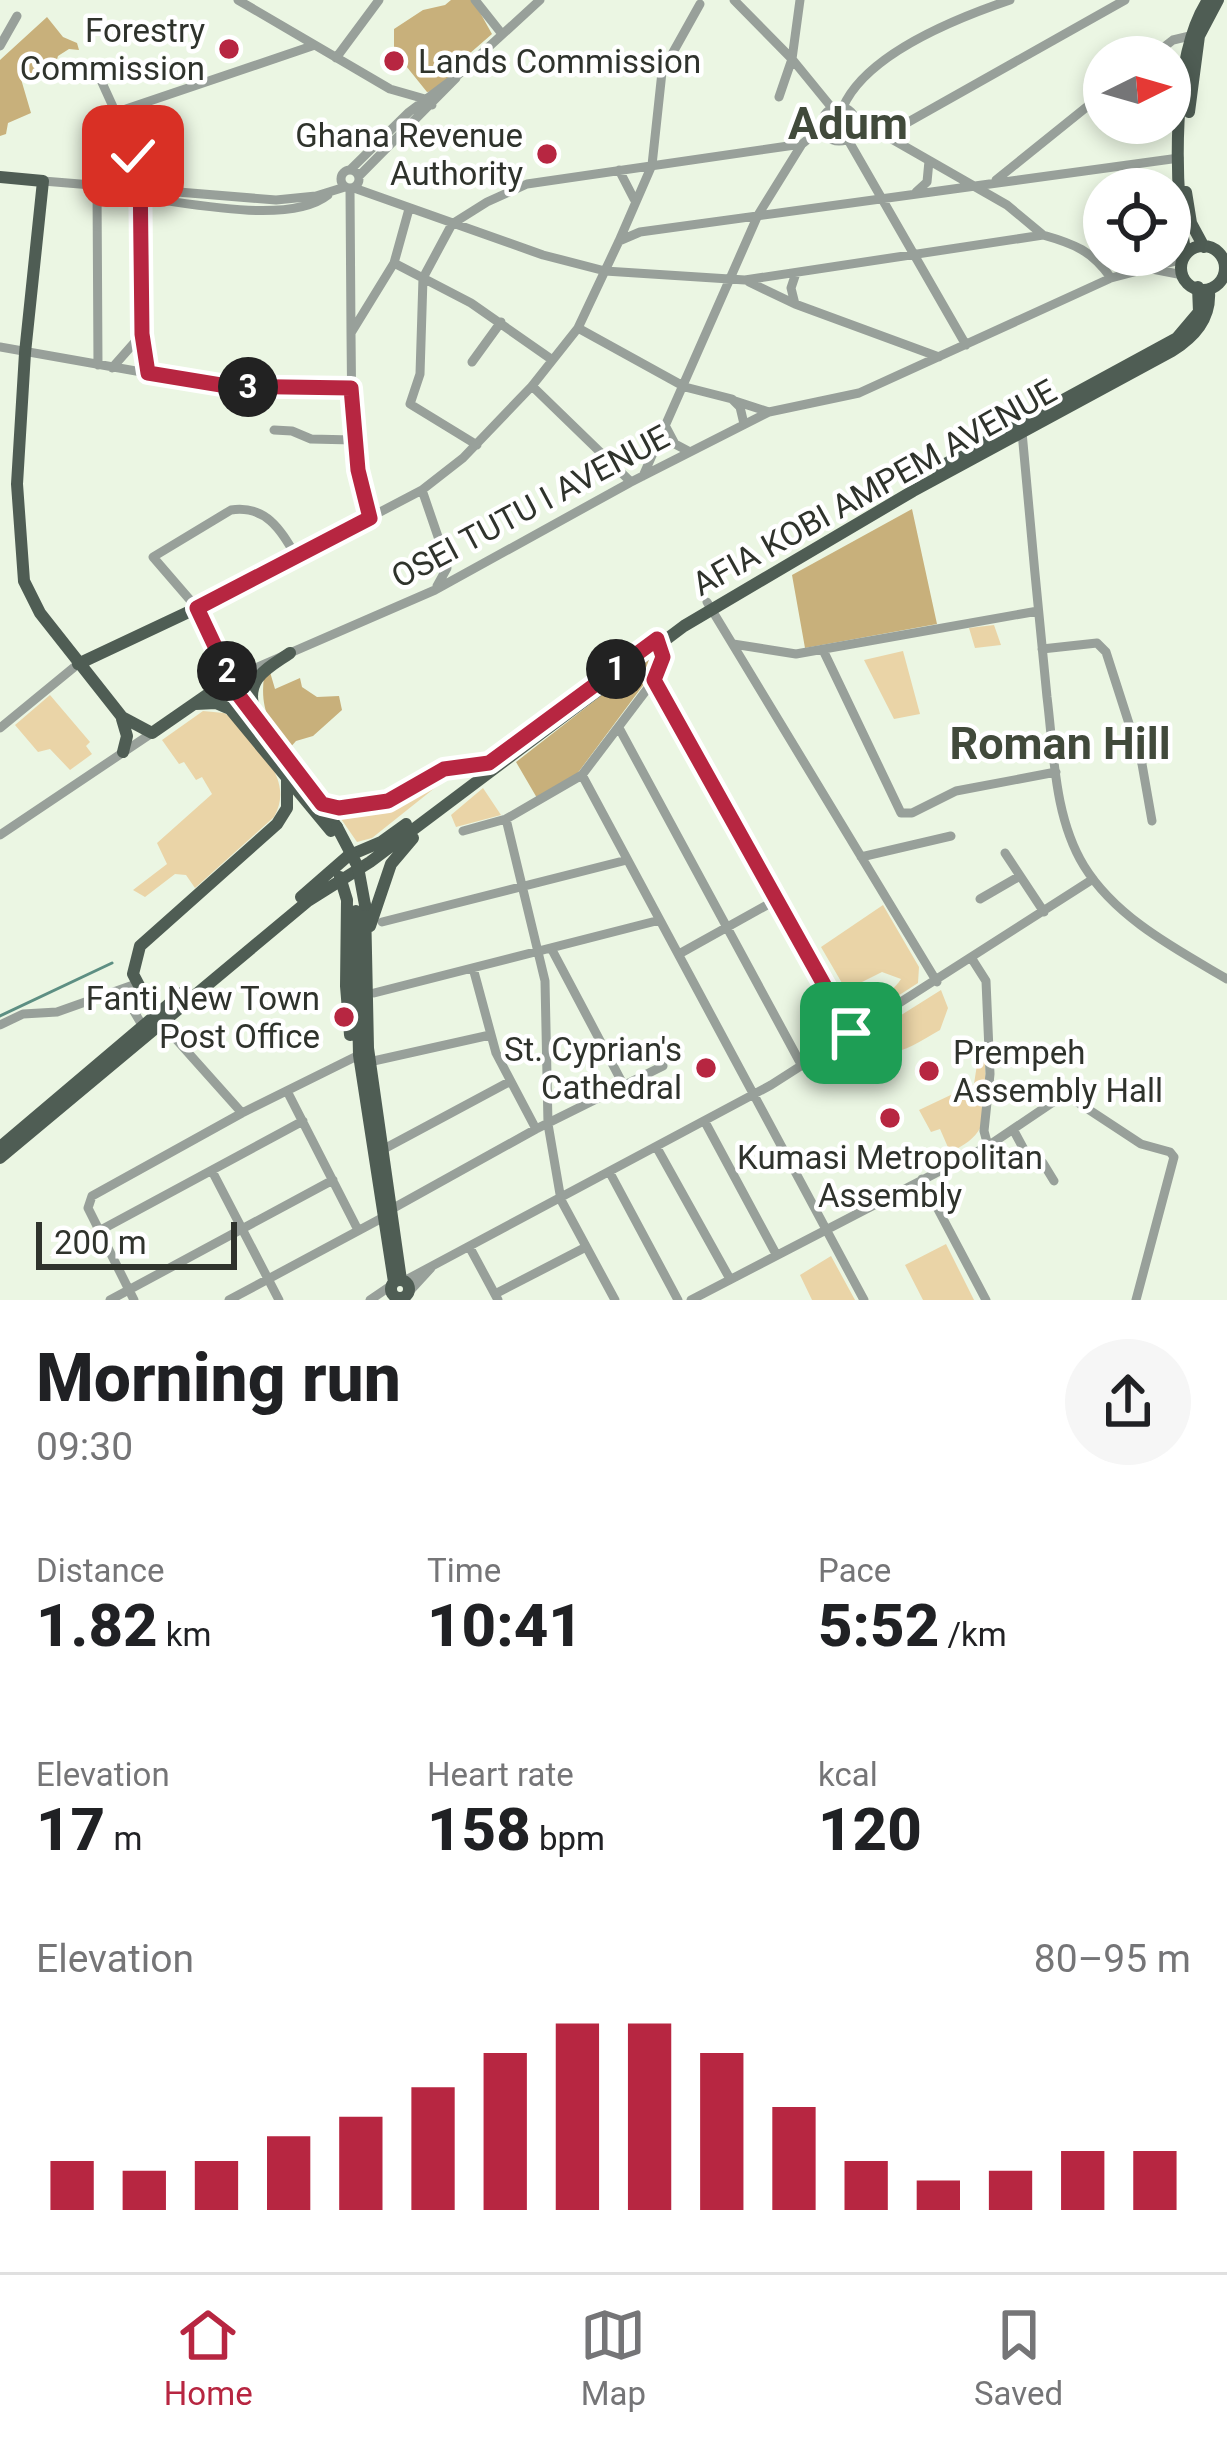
<!DOCTYPE html>
<html lang="en">
<head>
<meta charset="utf-8">
<style>
	body { margin:0; font-family:Roboto,sans-serif; background:#f6f6f6; color:#202124; height:100vh; display:flex; flex-direction:column; font-size:45px; white-space:nowrap }
	* { box-sizing:border-box; margin:0 }
	p { font-size:39px; color:#757577 }
	.icon { flex:none; width:66px; height:66px; fill:none; stroke:currentColor; stroke-width:2; stroke-linecap:round; stroke-linejoin:round }
	.map { position:relative; height:1300px; overflow:hidden }
	.panel { display:flex; flex-direction:column; background:#fff; flex:1 }
	.panel>* { flex:none }
	.needle { width:78px; rotate:85deg }
	.buttons { position:absolute; left:1083px; top:36px; display:grid; gap:24px }
	.buttons a { display:grid; place-items:center; width:108px; height:108px; border-radius:50%; background:#fff; box-shadow:0 6px 18px #0003; font-size:60px }
	.scale { position:absolute; left:36px; bottom:30px; width:201px; box-sizing:border-box; padding-left:12px; border:6px solid #2f332c; border-top:0; font-size:33px; line-height:42px; white-space:nowrap; color:#2f332c; -webkit-text-stroke:9px #fff; paint-order:stroke }
	.pin { position:absolute; display:grid; place-items:center; width:102px; height:102px; color:#fff; margin:-51px; border-radius:24px; box-shadow:0 6px 18px #0006 }
	.km { position:absolute; width:60px; height:60px; margin:-30px; border-radius:50%; background:#222; color:#fff; font-size:33px; line-height:60px; text-align:center }
	.round { display:grid; place-items:center; flex:none; width:126px; height:126px; border-radius:63px; background:#f6f6f6 }
	.overview { display:flex; align-items:center; justify-content:space-between; height:204px; padding:0 36px }
	h1 { font-size:66px; font-weight:800; line-height:90px }
	.stats { display:grid; grid-template-columns:repeat(3,1fr); gap:18px; height:204px; padding:12px 36px }
	.stats div { display:grid; align-content:center }
	.stats b { font-size:60px; font-weight:800 }
	.stats small { font-size:33px; font-weight:400 }
	.stats p { font-size:33px }
	.chart { height:336px; padding:24px 36px }
	.chart p { display:flex; justify-content:space-between }
	.chart svg { width:100%; height:216px; margin-top:12px; stroke:#b72641; stroke-width:6 }
	.menu { display:flex; justify-content:space-around; align-items:center; height:168px; border-top:3px solid #e0e0e0; background:#fff; font-size:33px; color:#757577 }
	.menu a { display:grid; justify-items:center; gap:6px }
	.menu .current { color:#b72641 }
	.map>svg:first-child { display:block }
	.green { fill:#ead4a7 }
	.forest { fill:#c8b07b }
	.lines { fill:none; stroke-linecap:round; stroke-linejoin:round }
	.stream { stroke:#5d8f83; stroke-width:3 }
	.minor { stroke:#98a09a; stroke-width:9 }
	.major { stroke:#4f5d54; stroke-width:12 }
	.major-bridge { stroke:#4f5d54; stroke-width:12 }
	.route-casing { stroke:#fff; stroke-width:24 }
	.route { stroke:#b72641; stroke-width:15 }
	.poi-dot { fill:#b72641; stroke:#fff; stroke-width:4.5 }
	.labels { text-anchor:middle; stroke-width:9; stroke-linejoin:round; paint-order:stroke }
	.poi-label { font-size:33px; fill:#2f332c; stroke:#fff; text-anchor:end }
	.street-label { font-size:33px; fill:#2f332c; stroke:#fff }
	.district-label { font-size:45px; font-weight:bold; fill:#414a3b; stroke:#fff }
</style>
</head>
<body>
<div class="map">
<svg width="1227" height="1300" viewBox="0 0 1227 1300">
	<rect width="100%" height="100%" fill="#ebf6e3"/>
	<path class="green" d="M994,625L1001,645L975,648L969,628Z
		M903,651L920,714L894,719L864,660Z
		M50,695L90,742L86,746L92,754L70,770L50,749L38,752L15,725Z
		M203,711L224,713L232,718C255,747 296,778 274,817L195,888L186,875L175,874L145,897L133,890L167,864L157,843L212,794L202,777L196,780L184,762L179,764L162,740Z
		M456,771L372,838L357,842L339,816L340,813L396,804L440,774Z
		M483,788L501,815L456,827L451,815Z
		M883,905L919,967L918,983L862,1019L847,1018L843,1011C863,1011 890,996 901,979L882,972L846,990L821,947Z
		M941,990L948,1008L940,1030C913,1045 892,1063 863,1045V1039Z
		M978,1058H985C985,1102 997,1132 950,1152L940,1129L931,1132L919,1110L974,1084Z
		M946,1244L974,1300H923L905,1265Z
		M831,1256L855,1300H812L800,1275Z"/>
	<path class="forest" d="M451,0H473L492,34L461,61V68L434,91L427,92L394,51V29L423,10L445,5Z
		M47,17L63,37L77,43L79,50L69,49L58,56L55,66L21,79L31,113L8,123L6,134L0,136V60Z
		M912,509L937,624L805,648L792,575Z
		M652,656L653,672L577,774L537,798L516,762Z
		M270,672L275,689L300,678L302,687L317,697L339,696L342,710L313,736L296,741L288,750C269,724 260,708 264,677Z"/>
	<g class="lines">
		<path class="stream" d="M0,1016L112,963"/>
		<path class="minor" d="M238,0L390,89L425,99L432,105
			M475,0L502,34
			M734,0L792,59L832,108
			M0,46L17,16
			M1151,57L1173,40L1194,35
			M336,58L379,0
			M94,65L140,166L142,334L148,373
			M779,97L792,59L800,0
			M843,107C867,53 957,18 1010,0
			M822 124a17 17 0 1 1 34 0a17 17 0 1 1-34 0Z
			M855,118L1007,205L1043,235
			M121,121L126,109L312,46
			M853,133L903,125L1125,0
			M847,138L966,345
			M140,166L174,191
			M351,169L409,112L457,76L540,0
			M341 179a9 9 0 1 1 18 0a9 9 0 1 1-18 0Z
			M619,170L634,199
			M359,176L456,78
			M996,180L1104,93
			M43,181L276,200L316,196L345,187
			M97,186L98,365
			M350,188L351,333
			M354,188L543,255L605,271L745,280L1043,235C1075,244 1092,251 1111,278
			M916,192L927,182L929,161
			M138,197C187,202 289,226 328,195
			M619,241L640,232L1179,158
			M394,263L471,303L551,359
			M1152,269L1183,275
			M749,282L795,304L939,357
			M795,304L791,288L796,273
			M578,328L685,387L732,399L740,407L744,424
			M0,347L215,385L351,388
			M472,362L501,322
			M112,368L142,334
			M532,386L631,482
			M735,401L769,412
			M666,427L675,444L690,452
			M274,430L292,431L311,439L353,440
			M1022,432C1030,520 1038,609 1047,697C1054,753 1054,817 1084,866C1116,918 1176,949 1227,979
			M477,445L410,404L420,374L423,278L452,224L487,202L527,184L802,144
			M643,476L758,215L802,144L823,127
			M422,490L446,560L447,568L437,586
			M370,518L352,434L351,333L394,263L409,209
			M296,556C280,529 266,505 231,510L153,557L197,608L422,490L463,458L532,386L578,328L619,241L652,165L662,72L700,4
			M707,602L937,982
			M733,644L796,654L1038,611
			M1042,649L1097,643L1106,652L1142,764L1152,821
			M823,650L901,813H912L956,791L1056,772
			M230,679L435,590L631,482L769,412L859,393L1111,278L1180,260
			M654,680L851,1033
			M0,728L78,664
			M619,728L802,1066
			M582,775L864,1300
			M506,819L582,775L654,680L663,657L657,639
			M463,831L506,819L545,981L548,1124L561,1200L615,1300
			M0,835L152,733
			M1005,853L1044,912
			M861,857L951,836
			M980,899L1020,876
			M382,922L627,860
			M551,948L624,1086
			M679,954L776,900
			M972,959L986,981L990,1074L984,1131L988,1146
			M473,968L496,1053L536,1129
			M122,991L142,1025
			M374,993L660,920
			M158,1019L242,1113
			M0,1025L23,1014L57,1012L136,984
			M369,1062L490,1035
			M287,1091L358,1230
			M705,1122L776,1254
			M1014,1131L1028,1157L1043,1163L1054,1181
			M657,1148L730,1279
			M382,1150L509,1082
			M212,1171L279,1300
			M610,1173L678,1300
			M922,1179L986,1300
			M390,1210L536,1129L663,1066
			M99,1231L303,1121
			M470,1248L498,1300
			M404,1281L771,1085L1093,879
			M408,1293L431,1268
			M495,1294L586,1247
			M110,1300L333,1180
			M134,1300L88,1208L92,1196L242,1113L359,1055
			M229,1300L382,1218
			M370,1300L392,1285
			M691,1300L988,1146L1065,1094L1141,1144L1170,1152L1174,1157L1136,1300"/>
		<path class="major" d="M1189,112L1199,36L1218,0
			M0,177L43,181L25,353L17,484L24,581L40,613L122,717L152,733L230,679
			M1186,192L1191,223L1204,247
			M1181 268a22 22 0 1 1 44 0a22 22 0 1 1-44 0Z
			M1185,252C1175,184 1170,58 1208,0
			M936,469L1177,338L1199,312L1198,287
			M78,664L197,608L237,693L337,827
			M195,704L216,703L230,709L331,831
			M254,710C245,678 267,669 290,653
			M122,719L127,736L123,752
			M322,804L339,808L388,801L444,769L489,763
			M340,877L347,900L346,986L350,1035
			M301,897L348,856L381,842L406,824
			M365,905L368,1048L401,1280
			M356,911L359,1055L394,1282
			M370,926L391,864L413,838
			M154,1014L133,974L140,946L277,824L287,808V779
			M0,1147L182,993
			M0,1158L308,901L370,862L684,626L913,491L1172,351C1194,337 1211,319 1209,291
			M391 1289a9 9 0 1 1 18 0a9 9 0 1 1-18 0Z"/>
		<path class="major-bridge" d="M337,827L358,867L365,905"/>
	</g>
	<g class="lines">
		<g class="route-casing">
			<path id="route" d="M133,156L140,166L142,334L148,373L227,386L351,388L358,470L370,518L197,608L237,693L322,804L339,808L388,801L444,769L489,763L657,639L663,657L654,680L851,1033"/>
		</g>
		<use href="#route" class="route"/>
	</g>
	<g class="poi-dot">
		<circle cx="229" cy="49" r="12"/>
		<circle cx="394" cy="61" r="12"/>
		<circle cx="547" cy="154" r="12"/>
		<circle cx="344" cy="1017" r="12"/>
		<circle cx="706" cy="1068" r="12"/>
		<circle cx="929" cy="1071" r="12"/>
		<circle cx="890" cy="1118" r="12"/>
	</g>
	<g class="labels">
		<g class="poi-label">
			<text x="205" y="42">Forestry<tspan x="205" dy="38">Commission</tspan></text>
			<text x="418" y="73" text-anchor="start">Lands Commission</text>
			<text x="523" y="147">Ghana Revenue<tspan x="523" dy="38">Authority</tspan></text>
			<text x="320" y="1010">Fanti New Town<tspan x="320" dy="38">Post Office</tspan></text>
			<text x="682" y="1061">St. Cyprian's<tspan x="682" dy="38">Cathedral</tspan></text>
			<text x="953" y="1064" text-anchor="start">Prempeh<tspan x="953" dy="38">Assembly Hall</tspan></text>
			<text x="890" y="1169" text-anchor="middle">Kumasi Metropolitan<tspan x="890" dy="38">Assembly</tspan></text>
		</g>
		<g class="street-label">
			<text transform="translate(874 487) rotate(-29)" y="12">AFIA KOBI AMPEM AVENUE</text>
			<text transform="translate(530 506) rotate(-28)" y="12">OSEI TUTU I AVENUE</text>
		</g>
		<g class="district-label">
			<text x="848" y="139">Adum</text>
			<text x="1060" y="759">Roman Hill</text>
		</g>
	</g>
</svg>
<div class="buttons">
<a><svg class="needle" viewBox="-14 -14 28 28"><path d="M0-13l5 13h-10z" fill="#e53935"/><path d="M0 13l5-13h-10z" fill="#757577"/></svg></a>
<a><svg class="icon" aria-label="locate" viewBox="0 0 24 24"><circle cx="12" cy="12" r="6"/><path d="M12 2v4M12 18v4M2 12h4M18 12h4"/></svg></a>
</div>
<div class="scale">200 m</div>
<div class="pin" style="left:851px;top:1033px;background:#1e9e55"><svg class="icon" aria-label="arrive" viewBox="0 0 24 24"><path d="M6 21V4h12l-3 4 3 4H6"/></svg></div>
<div class="pin" style="left:133px;top:156px;background:#d93025"><svg class="icon" aria-label="check" viewBox="0 0 24 24"><path d="M5 12l5 5 9-10"/></svg></div>
<b class="km" style="left:616px;top:669px">1</b>
<b class="km" style="left:227px;top:671px">2</b>
<b class="km" style="left:248px;top:387px">3</b>
</div>
<section class="panel">
<div class="overview"><div><h1>Morning run</h1><p>09:30</p></div><a class="round"><svg class="icon" aria-label="share" viewBox="0 0 24 24"><path d="M12 15V3M7 8l5-5 5 5M5 13v7h14v-7"/></svg></a></div>
<div class="stats">
<div><p>Distance</p><b>1.82<small> km</small></b></div>
<div><p>Time</p><b>10:41</b></div>
<div><p>Pace</p><b>5:52<small> /km</small></b></div>
</div>
<div class="stats">
<div><p>Elevation</p><b>17<small> m</small></b></div>
<div><p>Heart rate</p><b>158<small> bpm</small></b></div>
<div><p>kcal</p><b>120</b></div>
</div>
<div class="chart"><p><span>Elevation</span>80–95 m</p>
<svg viewBox="0 0 160 44" preserveAspectRatio="none"><path d="M5 44V34M15 44V36M25 44V34M35 44V29M45 44V25M55 44V19M65 44V12M75 44V6M85 44V6M95 44V12M105 44V23M115 44V34M125 44V38M135 44V36M145 44V32M155 44V32"/></svg>
</div>
</section>
<nav class="menu">
<a class="current"><svg class="icon" aria-label="home" viewBox="0 0 24 24"><path d="M3 11l9-7 9 7M6 9v11h12V9"/></svg>Home</a>
<a><svg class="icon" aria-label="map" viewBox="0 0 24 24"><path d="M3 6l6-2 6 2 6-2v14l-6 2-6-2-6 2zM9 4v14M15 6v14"/></svg>Map</a>
<a><svg class="icon" aria-label="saved" viewBox="0 0 24 24"><path d="M7 4h10v16l-5-4-5 4z"/></svg>Saved</a>
</nav>
</body>
</html>
